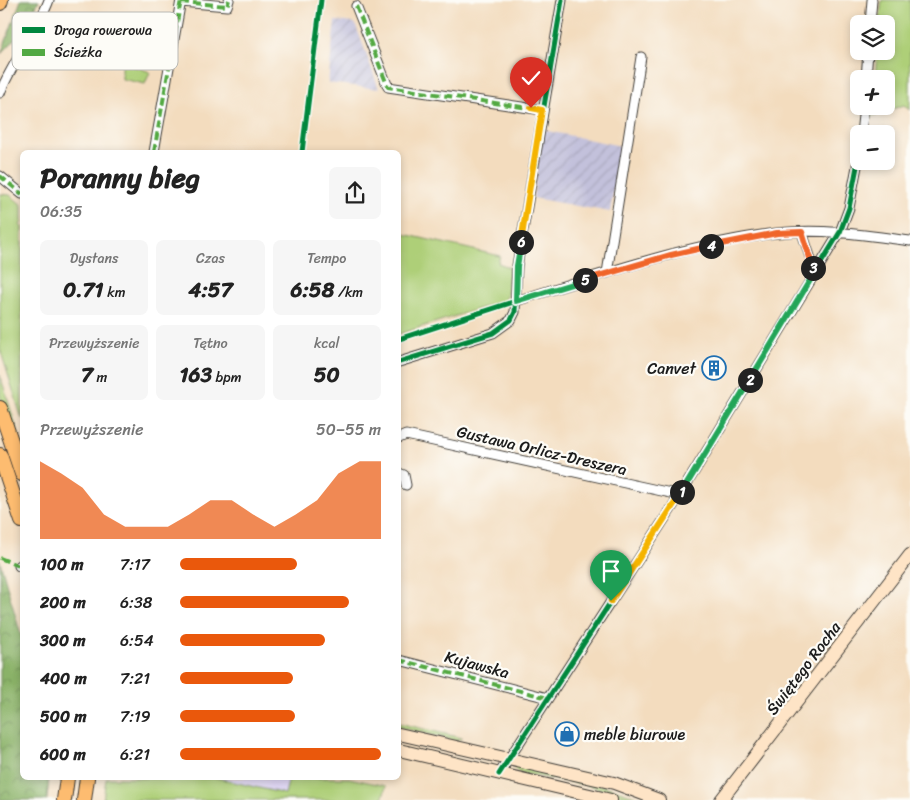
<!DOCTYPE html>
<html lang="pl">
<head>
<meta charset="utf-8">
<style>
	body { margin:0; font-family:Sriracha,sans-serif; background:#f6f6f6; color:#222; height:100vh; display:flex; flex-direction:column; font-size:19px; white-space:nowrap }
	* { box-sizing:border-box; margin:0 }
	p { font-size:16px; color:#767676 }
	.icon { flex:none; width:28px; height:28px; fill:none; stroke:currentColor; stroke-width:2; stroke-linecap:round; stroke-linejoin:round }
	.map { position:relative; flex:1; overflow:hidden }
	.side { position:absolute; left:20px; top:150px; width:381px; height:630px; display:flex; flex-direction:column; background:#fff; border-radius:8px; box-shadow:0 2px 8px #0003 }
	.side>* { flex:none }
	.buttons { position:absolute; left:850px; top:15px; display:grid; gap:10px }
	.buttons a { display:grid; place-items:center; width:45px; height:45px; border-radius:8px; background:#fff; box-shadow:0 2px 8px #0003; font-size:25px }
	.pin { position:absolute; display:grid; place-items:center; width:42px; height:42px; color:#fff; margin:-51px -21px; border-radius:50% 50% 50% 0; rotate:-45deg; box-shadow:0 0 5px #0007 }
	.pin .icon { rotate:45deg }
	.km { position:absolute; width:25px; height:25px; margin:-12px; border-radius:50%; background:#222; color:#fff; font-size:14px; line-height:25px; text-align:center }
	.round { display:grid; place-items:center; flex:none; width:52px; height:52px; border-radius:8px; background:#f6f6f6 }
	.overview { display:flex; align-items:center; justify-content:space-between; height:85px; padding:0 20px }
	h1 { font-size:28px; font-weight:700; line-height:38px }
	.metrics { display:grid; grid-template-columns:repeat(3,1fr); gap:8px; height:85px; padding:5px 20px }
	.metrics div { display:grid; align-content:center; border-radius:8px; background:#f6f6f6; text-align:center }
	.metrics b { font-size:21px; font-weight:700 }
	.metrics small { font-size:14px; font-weight:400 }
	.metrics p { font-size:14px }
	.chart { height:140px; padding:10px 20px }
	.chart p { display:flex; justify-content:space-between }
	.chart svg { width:100%; height:90px; margin-top:5px; fill:#ea580c; opacity:.7 }
	ul { padding:0 20px; list-style:none; font-size:16px }
	li { display:grid; grid-template-columns:80px 60px 1fr; align-items:center; height:38px }
	li i { height:12px; border-radius:6px; background:#ea580c }
	.map>svg:first-child { display:block }
	.built { fill:#dfd5f5 }
	.industrial { fill:url(#industrial-furrows) }
	.green { fill:#aecf78; stroke:#65764a }
	.forest { fill:url(#forest-crowns); stroke:#536742 }
	.lines { fill:none; stroke-linecap:round; stroke-linejoin:round }
	.street-casing { stroke:#3c3934; stroke-width:11 }
	.secondary-casing { stroke:#3c3934; stroke-width:14 }
	.primary-casing { stroke:#3c3934; stroke-width:16 }
	.street { stroke:#fff; stroke-width:9 }
	.secondary { stroke:#fee4c6; stroke-width:12 }
	.primary { stroke:#fdbc70; stroke-width:14 }
	.quiet { stroke:#52a943; stroke-width:4; stroke-dasharray:8 4; stroke-linecap:butt }
	.cycleway-casing { stroke:#fdfcf7; stroke-width:8 }
	.cycleway { stroke:#00873e; stroke-width:5 }
	.split-1-casing { stroke:#fff; stroke-width:10 }
	.split-2-casing { stroke:#fff; stroke-width:10 }
	.split-3-casing { stroke:#fff; stroke-width:10 }
	.split-4-casing { stroke:#fff; stroke-width:10 }
	.split-5-casing { stroke:#fff; stroke-width:10 }
	.split-6-casing { stroke:#fff; stroke-width:10 }
	.split-7-casing { stroke:#fff; stroke-width:10 }
	.split-1 { stroke:#f5b400; stroke-width:6 }
	.split-2 { stroke:#22a559; stroke-width:6 }
	.split-3 { stroke:#22a559; stroke-width:6 }
	.split-4 { stroke:#f0652b; stroke-width:6 }
	.split-5 { stroke:#f0652b; stroke-width:6 }
	.split-6 { stroke:#22a559; stroke-width:6 }
	.split-7 { stroke:#f5b400; stroke-width:6 }
	.labels { text-anchor:middle; stroke-width:4.5; stroke-linejoin:round; paint-order:stroke }
	.poi-label { font-size:16px; fill:#1c1c1c; stroke:#fdfcf7; text-anchor:end }
	.street-label { font-size:16px; fill:#1c1c1c; stroke:#fdfcf7 }
	.key { fill:#fdfcf7; stroke:#bab9b5; stroke-width:1 }
	.key-label { font-size:14px; fill:#1c1c1c }
</style>
</head>
<body>
<div class="map">
<svg width="910" height="800" viewBox="0 0 910 800">
	<defs>
		<pattern id="industrial-furrows" width="10" height="10" patternUnits="userSpaceOnUse" patternTransform="scale(1.25)"><rect width="10" height="10" fill="#c3c1db"/><path d="M-1 1l2-2M0 10L10 0M9 11l2-2" fill="none" stroke="#a7a5bb"/></pattern>
		<pattern id="forest-crowns" width="20" height="18" patternUnits="userSpaceOnUse" patternTransform="scale(1.25)"><rect width="20" height="18" fill="#8ab268"/><path d="M2 6a3 3 0 1 1 6 0M12 15a3 3 0 1 1 6 0" fill="none" stroke="#709055"/></pattern>
	</defs>
	<rect width="100%" height="100%" fill="#fdfcf7"/>
	<filter id="ink" filterUnits="userSpaceOnUse"><feTurbulence type="fractalNoise" baseFrequency=".02" numOctaves="2"/><feDisplacementMap in="SourceGraphic" scale="10" xChannelSelector="R" yChannelSelector="G"/><feConvolveMatrix kernelMatrix="1 2 1 2 8 2 1 2 1" color-interpolation-filters="sRGB"/></filter>
	<filter id="wash" filterUnits="userSpaceOnUse"><feTurbulence type="fractalNoise" baseFrequency=".0096" numOctaves="4" result="noise"/><feDisplacementMap in="SourceGraphic" scale="20" xChannelSelector="R" yChannelSelector="G"/><feGaussianBlur stdDeviation="1.12" result="paint"/><feColorMatrix in="noise" values="0 0 0 0 0 0 0 0 0 0 0 0 0 0 0 0 0 1.4 0 .05"/><feComposite in="paint" operator="in"/></filter>
	<g filter="url(#wash)">
		<rect width="100%" height="100%" fill="#f3dcbe"/>
		<path class="built" d="M217,778H289L285,794Z"/>
		<path class="industrial" d="M335,21L355,23L379,89L328,83Z
			M543,130L621,146L610,212L533,198Z"/>
		<path class="green" d="M882,0H910V111L904,105L871,117L872,106H886V79H875L877,51H886V24H879Z
			M122,62L150,72L145,84L122,79Z
			M0,194L10,195L22,205V222L20,225L22,227V419L0,349Z
			M399,233L500,256L498,263L509,267L507,297L503,301L399,334Z
			M0,375L22,445V452L19,453L0,395Z
			M399,723L462,738L456,741L399,727Z
			M515,765L599,784L646,800H637L587,785L519,773L514,768Z
			M106,778H217L285,794L289,778H349L386,786L382,800H103Z"/>
		<path class="forest" d="M21,0H39C30,21 17,39 1,54Z
			M0,561L22,639V778H49L47,800H0Z"/>
	</g>
	<g filter="url(#ink)">
		<g class="lines">
			<g class="street-casing">
				<path id="street" d="M181,2L227,6L229,0
					M356,6L388,87L542,110
					M870,24L872,0
					M866,79L868,51
					M0,93C13,60 37,33 49,0
					M861,134L864,106
					M154,152L181,0
					M0,176L22,194
					M802,232L815,272
					M607,273L641,57
					M516,301C599,275 692,243 777,233C822,228 866,235 910,241
					M399,362L493,333L511,320L515,312L517,266L562,0
					M399,438L406,435L680,495
					M399,473L404,475L406,485
					M19,566L22,564
					M399,660L548,698
					M499,774L680,495L840,232L849,208L859,156"/>
			</g>
			<g class="secondary-casing">
				<path id="secondary" d="M399,734L614,783L659,800
					M399,750L611,800
					M721,800L910,555"/>
			</g>
			<g class="primary-casing">
				<path id="primary" d="M0,3L1,0
					M0,408L22,474
					M0,455L22,521
					M64,800L67,778
					M84,800L87,778"/>
			</g>
			<use href="#street" class="street"/>
			<use href="#secondary" class="secondary"/>
			<use href="#primary" class="primary"/>
			<path class="quiet" d="M181,2L227,6L229,0
				M356,6L388,87L542,110
				M154,152L181,0
				M0,176L22,194
				M0,558L19,566
				M399,660L548,698"/>
			<g class="cycleway-casing">
				<path id="cycleway" d="M302,152L321,0
					M399,339L516,301
					M399,362L493,333L511,320L515,312L517,266L562,0
					M499,774L680,495L840,232L849,208L859,156"/>
			</g>
			<use href="#cycleway" class="cycleway"/>
		</g>
	</g>
	<g class="lines" filter="url(#ink)">
		<g class="split-1-casing">
			<path id="split-1" d="M611,601L682,492"/>
		</g>
		<g class="split-2-casing">
			<path id="split-2" d="M682,492L750,380"/>
		</g>
		<g class="split-3-casing">
			<path id="split-3" d="M750,380L815,272L813,268"/>
		</g>
		<g class="split-4-casing">
			<path id="split-4" d="M711,246L777,233L802,232L813,268"/>
		</g>
		<g class="split-5-casing">
			<path id="split-5" d="M585,280L671,255L711,246"/>
		</g>
		<g class="split-6-casing">
			<path id="split-6" d="M521,242L517,266L516,301L585,280"/>
		</g>
		<g class="split-7-casing">
			<path id="split-7" d="M521,242L542,110L531,108"/>
		</g>
		<use href="#split-1" class="split-1"/>
		<use href="#split-2" class="split-2"/>
		<use href="#split-3" class="split-3"/>
		<use href="#split-4" class="split-4"/>
		<use href="#split-5" class="split-5"/>
		<use href="#split-6" class="split-6"/>
		<use href="#split-7" class="split-7"/>
	</g>
	<defs>
		<g id="building-ring" transform="scale(1.25)"><circle r="9.5" fill="#fdfcf7" stroke="#1f6fb2" stroke-width="1.5"/><path d="M-4-6H4V6H1V3H-1V6H-4ZM-2.5-4.3h1.7v1.8h-1.7ZM.8-4.3h1.7v1.8H.8ZM-2.5-1h1.7V.8h-1.7ZM.8-1h1.7V.8H.8Z" fill="#1f6fb2"/></g>
		<g id="shop-ring" transform="scale(1.25)"><circle r="9.5" fill="#fdfcf7" stroke="#1f6fb2" stroke-width="1.5"/><path d="M-5-2.5h2.3a2.7 3.5 0 0 1 5.4 0H5L5.5 6h-11ZM-1.5-2.5h3a1.5 2.3 0 0 0-3 0Z" fill="#1f6fb2"/></g>
	</defs>
	<g fill-rule="evenodd">
		<use href="#building-ring" x="714" y="368"/>
		<use href="#shop-ring" x="567" y="734"/>
	</g>
	<g class="labels">
		<g class="poi-label">
			<text x="696" y="374">Canvet</text>
			<text x="584" y="740" text-anchor="start">meble biurowe</text>
		</g>
		<g class="street-label">
			<text transform="translate(542 450) rotate(13)" y="6">Gustawa Orlicz-Dreszera</text>
			<text transform="translate(477 664) rotate(15)" y="6">Kujawska</text>
			<text transform="translate(803 668) rotate(-53)" y="6">Świętego Rocha</text>
		</g>
	</g>
	<rect x="12" y="12" width="166" height="58" rx="8" class="key"/>
	<rect x="22" y="27" width="23" height="6" fill="#00873e"/>
	<rect x="22" y="49" width="23" height="7" fill="#52a943"/>
	<g class="key-label">
		<text x="54" y="35">Droga rowerowa</text>
		<text x="54" y="57">Ścieżka</text>
	</g>
</svg>
<div class="buttons">
<a><svg class="icon" aria-label="layers" viewBox="0 0 24 24"><path d="M12 4l9 5-9 5-9-5zM3 14l9 5 9-5"/></svg></a>
<a>+</a>
<a>−</a>
</div>
<div class="pin" style="left:611px;top:601px;background:#1e9e55"><svg class="icon" aria-label="arrive" viewBox="0 0 24 24"><path d="M6 21V4h12l-3 4 3 4H6"/></svg></div>
<div class="pin" style="left:531px;top:108px;background:#d93025"><svg class="icon" aria-label="check" viewBox="0 0 24 24"><path d="M5 12l5 5 9-10"/></svg></div>
<b class="km" style="left:682px;top:492px">1</b>
<b class="km" style="left:750px;top:380px">2</b>
<b class="km" style="left:813px;top:268px">3</b>
<b class="km" style="left:711px;top:246px">4</b>
<b class="km" style="left:585px;top:280px">5</b>
<b class="km" style="left:521px;top:242px">6</b>
<section class="side">
<div class="overview"><div><h1>Poranny bieg</h1><p>06:35</p></div><a class="round"><svg class="icon" aria-label="share" viewBox="0 0 24 24"><path d="M12 15V3M7 8l5-5 5 5M5 13v7h14v-7"/></svg></a></div>
<div class="metrics">
<div><p>Dystans</p><b>0.71<small> km</small></b></div>
<div><p>Czas</p><b>4:57</b></div>
<div><p>Tempo</p><b>6:58<small> /km</small></b></div>
</div>
<div class="metrics">
<div><p>Przewyższenie</p><b>7<small> m</small></b></div>
<div><p>Tętno</p><b>163<small> bpm</small></b></div>
<div><p>kcal</p><b>50</b></div>
</div>
<div class="chart"><p><span>Przewyższenie</span>50–55 m</p>
<svg viewBox="0 0 160 44" preserveAspectRatio="none"><path d="M0 44V6L10 12L20 19L30 32L40 38L50 38L60 38L70 32L80 25L90 25L100 32L110 38L120 32L130 25L140 12L150 6L160 6V44z"/></svg>
</div>
<ul>
<li><b>100 m</b>7:17<i style="width:58%"></i></li>
<li><b>200 m</b>6:38<i style="width:84%"></i></li>
<li><b>300 m</b>6:54<i style="width:72%"></i></li>
<li><b>400 m</b>7:21<i style="width:56%"></i></li>
<li><b>500 m</b>7:19<i style="width:57%"></i></li>
<li><b>600 m</b>6:21<i style="width:100%"></i></li>
</ul>
</section>
</div>
</body>
</html>
